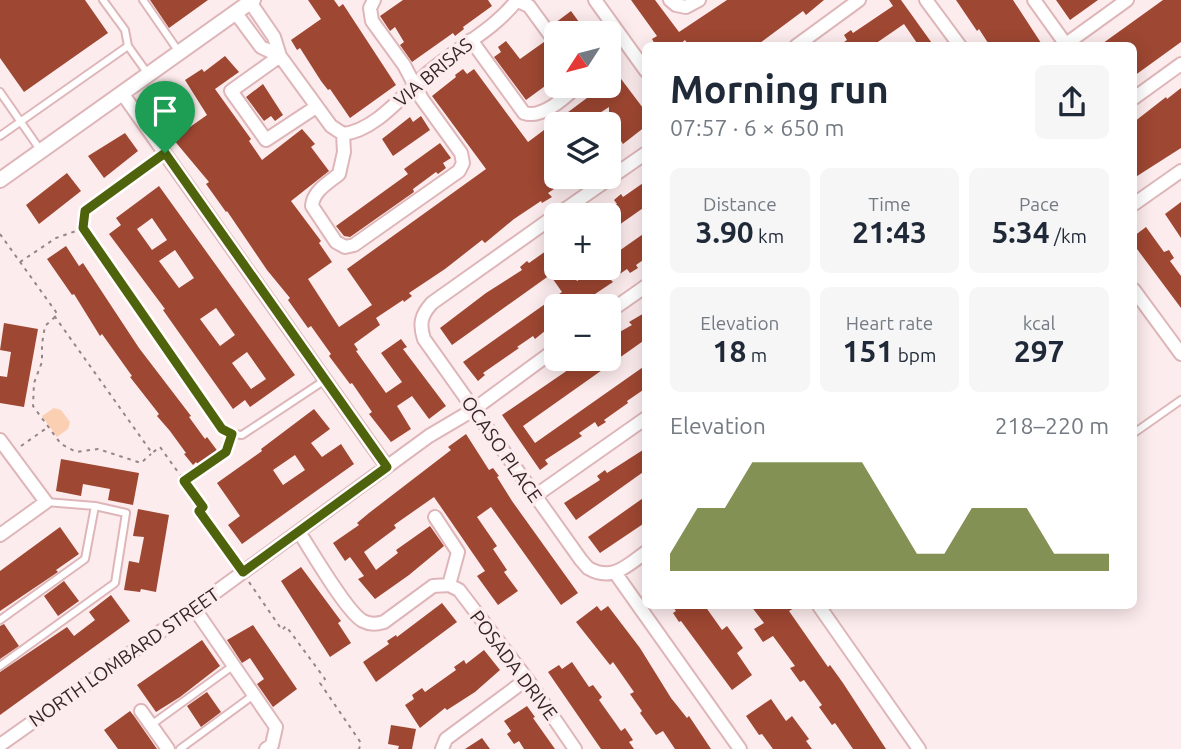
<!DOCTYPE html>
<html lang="en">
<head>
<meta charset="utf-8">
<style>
	body { margin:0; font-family:Ubuntu,sans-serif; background:#f6f6f7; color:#1f2937; height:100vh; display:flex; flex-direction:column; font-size:26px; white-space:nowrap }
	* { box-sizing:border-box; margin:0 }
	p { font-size:23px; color:#747a83 }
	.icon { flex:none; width:38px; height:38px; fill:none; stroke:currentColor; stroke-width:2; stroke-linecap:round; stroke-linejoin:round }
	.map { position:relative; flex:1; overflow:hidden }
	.sheet { position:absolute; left:642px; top:42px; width:495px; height:567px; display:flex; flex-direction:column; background:#fff; border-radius:10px; box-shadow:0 4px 18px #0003 }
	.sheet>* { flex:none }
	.needle { width:46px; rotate:234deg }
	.fabs { position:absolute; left:544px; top:21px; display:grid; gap:14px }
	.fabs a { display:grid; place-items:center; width:77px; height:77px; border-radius:10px; background:#fff; box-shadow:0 4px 18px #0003; font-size:35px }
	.pin { position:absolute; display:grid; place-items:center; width:60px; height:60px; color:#fff; margin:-72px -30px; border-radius:50% 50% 50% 0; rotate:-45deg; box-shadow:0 0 7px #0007 }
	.pin .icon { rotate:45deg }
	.round { display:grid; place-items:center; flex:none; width:74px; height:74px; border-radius:10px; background:#f6f6f7 }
	.head { display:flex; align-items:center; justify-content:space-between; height:119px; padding:0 28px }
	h1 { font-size:38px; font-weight:600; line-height:52px }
	.figures { display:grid; grid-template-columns:repeat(3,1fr); gap:10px; height:119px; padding:7px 28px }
	.figures div { display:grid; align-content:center; border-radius:10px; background:#f6f6f7; text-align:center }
	.figures b { font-size:30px; font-weight:600 }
	.figures small { font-size:19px; font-weight:400 }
	.figures p { font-size:19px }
	.chart { height:196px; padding:14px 28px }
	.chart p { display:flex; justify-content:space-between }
	.chart svg { width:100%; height:126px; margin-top:7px; fill:#4f630d; opacity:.7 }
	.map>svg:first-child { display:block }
	.green { fill:#fbd0b2 }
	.building { fill:#9e4732; fill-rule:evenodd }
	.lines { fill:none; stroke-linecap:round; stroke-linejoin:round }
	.service-casing { stroke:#deb6b9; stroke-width:10 }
	.minor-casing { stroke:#deb6b9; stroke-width:16 }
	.tertiary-casing { stroke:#deb6b9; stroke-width:18 }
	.path { stroke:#968587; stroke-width:2; stroke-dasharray:3.5 5; stroke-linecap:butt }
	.service { stroke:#fff; stroke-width:6 }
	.minor { stroke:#fff; stroke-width:12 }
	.tertiary { stroke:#fff; stroke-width:14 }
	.route-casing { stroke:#fff; stroke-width:14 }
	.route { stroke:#4f630d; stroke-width:9 }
	.labels { text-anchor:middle; stroke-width:7; stroke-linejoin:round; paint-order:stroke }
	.street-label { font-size:19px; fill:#352527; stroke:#fdeced }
</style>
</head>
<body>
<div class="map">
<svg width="1181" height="749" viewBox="0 0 1181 749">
	<rect width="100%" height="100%" fill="#fdeced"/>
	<path class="green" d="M54,408L61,410L70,422L68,429L57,437L42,416Z"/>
	<path class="building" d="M0,0H85L108,33L24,92L0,58Z
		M150,0H208L169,28Z
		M308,0H334L339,7L343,4L396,85L350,118L330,89L328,90L321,81L300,48L297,50L291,40L321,19Z
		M403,0H488L492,6L463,27L464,29L455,36L453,33L412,62L400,45L404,42L395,27L390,31L380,16Z
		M631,0H655L679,32L727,0H824L806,15L803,11L756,46H689L685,40L678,46H656L652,39L657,36Z
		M889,0H901L934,46H919L904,24L872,46H838L847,40L844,35L851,30L853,33L893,6Z
		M956,0H1013L1043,46H990L979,29L977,31Z
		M1056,0H1098L1070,20Z
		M1163,0H1181V42L1134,76V46H1099Z
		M571,11L587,33H563L555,23Z
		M506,41L520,59L544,42L556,60V78L526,100L494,57L501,52L498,47Z
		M225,56L239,72L215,89L251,139L249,141L262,160L302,129L315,144L311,147L329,171L291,201L321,241L319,243L332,262L308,279L339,327L372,305L347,269L486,169L432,96L456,77L455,75L463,69L467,74L474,69L528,142L603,86H609V63L646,112V126L623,144L621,141L609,149V107L583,124H556V177H572L548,193L552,197L542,203L541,201L514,219L485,243L482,240L445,269L409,293L412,296L404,302L403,300L376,318L380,325L354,344L358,350L356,351L386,393L402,382L381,353L401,339L407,347L403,349L446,406L429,419L412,396L397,406L411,429L391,442L369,414L372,412L352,383L350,384L329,356L331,354L311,326L308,328L288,300L290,298L267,270L227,211L226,212L206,184L209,182L173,139L207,115L185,80L202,69L204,72Z
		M263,84L283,115L275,121L271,116L264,121L246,97Z
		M1181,88V148L1134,178V122L1166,97L1167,99Z
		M421,116L430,130L393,156L382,139L410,117L413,122Z
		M125,133L138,151L104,178L88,156Z
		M440,143L451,158L443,163L446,168L438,174L436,172L413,189L414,192L350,237L344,236L336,226L408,174L404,169Z
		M67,173L81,191L39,224L26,205Z
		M646,181V206L609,232V209L617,204L614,200L621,194L623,197Z
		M159,186L295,375L250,407L245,400L233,409L163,310L165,309L109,234L121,225L116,218ZM152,218L167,240L152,250L137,229ZM175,250L194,278L179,288L159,261ZM216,308L235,335L220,346L200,319ZM247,352L266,379L251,389L232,363Z
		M1181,202V238L1165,214Z
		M1146,227L1164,252L1169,250L1174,258L1170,261L1181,276V308L1134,245V236Z
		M646,232V258L636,265L638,268L630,273L627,269L611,280L613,282L589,298L591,301L583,306L580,302L575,306H556V322L535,339L533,336L517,347L519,348L483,373L485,375L478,381L463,362L562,292L550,275L452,345L440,328L486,293L522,270L520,267L527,261L529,263L553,246L556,252V268H567L577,281L596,268H609V258Z
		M66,246L79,266L83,263L139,348L191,416L189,417L205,439L207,437L219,453L201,468L196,462L193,465L184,454L186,453L170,431L157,416L159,414L130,377L132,376L102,334L100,336L74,294L72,295L47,259Z
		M646,312V339L523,426L535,443L646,365V388L627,401L628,403L604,420L606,422L598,427L595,422L579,433L582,436L545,460L548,464L540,470L502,415L584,359H609V338L632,325L629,322Z
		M4,323L38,329L24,407L0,403V376L7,377L11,352L0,350Z
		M314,409L330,429L311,443L322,457L341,444L354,464L242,544L228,525L240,516L217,483L262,451L261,449ZM295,455L305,470L283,485L273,470Z
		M466,434L489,470L493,468L499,476L497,477L512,501L578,593L561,605L491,507L477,517L497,546L493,549L507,570L504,572L518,591L498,605L477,576L485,571L434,497L394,525L396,528L364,552L376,570L398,553L396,550L430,526L444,546L409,575L375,599L358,579L364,576L350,557L345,561L333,543L359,525L357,523L369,513L451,450L448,447Z
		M646,448V470L576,520L564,503L600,480L597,476L605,470L607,473Z
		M61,459L139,473L133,505L108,500L110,489L83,484L81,496L56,491Z
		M646,496V522L600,553L588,537Z
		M138,509L169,515L156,592L141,589L140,592L124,590L129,561L139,563L144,537L133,536Z
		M60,527L79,554L56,570L58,572L0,611V571Z
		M301,567L341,621L338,623L351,643L330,657L281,581Z
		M64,581L79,601L58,616L44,596Z
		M111,595L130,621L0,715V672L67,627L74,636L95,620L89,612Z
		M442,603L457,622L376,682L363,662L389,644L387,641L396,635L397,637Z
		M597,606L601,611L608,606L640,648L671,698L687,718L689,716L711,749H675L663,731L656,735L640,713L642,711L630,694L634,692L613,662L610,665L576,622Z
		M672,606H705L722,630L727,626L743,648L737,653L752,675L732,690L681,621L679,622L673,613L676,611Z
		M751,606H798L789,611L828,667L830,665L843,683L886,749H853L835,723L832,725L819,707L822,705L804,680L800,682L790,668L795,666L773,636L763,642L754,629L764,623Z
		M4,624L19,646L0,659V626Z
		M253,625L297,689L273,707L257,684L264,679L250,658L242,663L227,640Z
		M202,640L220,666L180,697L156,712L137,685Z
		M484,650L500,670L475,692L447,710L445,708L420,728L405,705L414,699L412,695L422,688L425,692L456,670L454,667L464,660L466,664Z
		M572,662L589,687L593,685L602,697L599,700L621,731L625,728L633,740L629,742L634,749H601L548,672L559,665L562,669Z
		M207,692L221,712L201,727L187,706Z
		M771,699L786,721L792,716L809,739L806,741L812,749H773L762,734L759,735L746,716Z
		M527,706L535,717L533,718L555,749H524L519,741L514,744L507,734L511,731L504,721Z
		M130,711L134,716L157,749H118L104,730Z
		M391,725L416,729L412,749H398L399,746L388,744Z
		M482,738L490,749H465Z"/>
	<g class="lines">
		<g class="service-casing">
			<path id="service" d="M103,0L125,30L128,46L148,74
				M143,0L179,52
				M0,92L41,151
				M0,136L128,46
				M165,153L85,211L83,228L223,429L232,434L242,435L325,380
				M1134,433L1181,400
				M0,620L85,559L95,506L46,502
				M0,666L115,583L126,513L95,506
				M151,725L234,665
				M180,749L255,694"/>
		</g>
		<g class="minor-casing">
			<path id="minor" d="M515,0L529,6L556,43
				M595,0L646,71
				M670,0L676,5L686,7L699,0
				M926,0L960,46
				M1034,0L1067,46
				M250,2L274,37L280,56L331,126L343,134L344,152L339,174C328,183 313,191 312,206L336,242L345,247L354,245L459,171L463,163L461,153L422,99L404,65L372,21L370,8L374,0
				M235,12L261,47L280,56
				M471,40L524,113C541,119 565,98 577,86
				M1066,44L1127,0
				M796,46L859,0
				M280,56L231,91L266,140L316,107
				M122,93L387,467
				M1134,98L1181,64
				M343,134C376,131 405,92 429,72C458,47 494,30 517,0
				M1134,204L1181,171
				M556,215L432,303C421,315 419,324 424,339L581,560L588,568C612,582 627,566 646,552
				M557,215L646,153
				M1134,290L1181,354
				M609,312L646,286
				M0,440L46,502L0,535
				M535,496L646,418
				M435,517L458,552L449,585L459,590L527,679L575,749
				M299,532C311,550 347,613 363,621C371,625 377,624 384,622L433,586L449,585
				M616,574L740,749
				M819,606L919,749
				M194,608L276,727L272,745L266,749
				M141,711L168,749
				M0,745L194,608L429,436L473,410L556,349
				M442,749L446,739L527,679"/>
		</g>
		<g class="tertiary-casing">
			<path id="tertiary" d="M0,180L253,0"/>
		</g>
		<path class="path" d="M0,234L56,312L53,314L152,453L160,447L203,507L199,511L236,563
			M20,262L56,238L76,231
			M55,317L45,326L42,344V362L34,383L33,406L61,444L76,452L98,449L141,463L151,454
			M21,446L48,427
			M185,480L226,452L230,441
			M249,582L282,630L286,626L325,679L320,683L361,743L359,749"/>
		<use href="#service" class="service"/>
		<use href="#minor" class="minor"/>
		<use href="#tertiary" class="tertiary"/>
	</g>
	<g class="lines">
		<g class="route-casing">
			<path id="route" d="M165,153L387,467L243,572L199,511L203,507L184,481L226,452L232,434L222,429L83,228L85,211Z"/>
		</g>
		<use href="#route" class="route"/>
	</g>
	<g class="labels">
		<g class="street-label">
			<text transform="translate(433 72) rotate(-40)" y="7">VIA BRISAS</text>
			<text transform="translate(502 449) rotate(55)" y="7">OCASO PLACE</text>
			<text transform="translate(124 657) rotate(-35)" y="7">NORTH LOMBARD STREET</text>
			<text transform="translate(514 665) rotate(53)" y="7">POSADA DRIVE</text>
		</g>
	</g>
</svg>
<div class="fabs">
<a><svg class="needle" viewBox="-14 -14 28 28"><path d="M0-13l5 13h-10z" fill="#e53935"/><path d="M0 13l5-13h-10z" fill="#747a83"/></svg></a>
<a><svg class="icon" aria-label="layers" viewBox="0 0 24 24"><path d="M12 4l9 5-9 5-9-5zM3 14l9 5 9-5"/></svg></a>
<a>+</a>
<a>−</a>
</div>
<div class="pin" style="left:165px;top:153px;background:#1e9e55"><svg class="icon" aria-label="arrive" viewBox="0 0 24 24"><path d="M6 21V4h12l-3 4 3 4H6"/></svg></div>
<section class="sheet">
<div class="head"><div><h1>Morning run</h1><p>07:57 · 6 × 650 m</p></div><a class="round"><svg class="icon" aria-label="share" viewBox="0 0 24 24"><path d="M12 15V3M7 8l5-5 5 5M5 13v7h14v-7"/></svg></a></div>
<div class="figures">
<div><p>Distance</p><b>3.90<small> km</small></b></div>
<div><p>Time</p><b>21:43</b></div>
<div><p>Pace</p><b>5:34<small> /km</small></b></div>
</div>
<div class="figures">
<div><p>Elevation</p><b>18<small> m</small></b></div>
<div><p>Heart rate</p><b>151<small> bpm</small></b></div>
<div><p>kcal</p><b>297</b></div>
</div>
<div class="chart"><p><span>Elevation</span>218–220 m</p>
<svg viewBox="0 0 160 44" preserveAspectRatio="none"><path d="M0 44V38L10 22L20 22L30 6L40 6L50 6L60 6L70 6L80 22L90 38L100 38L110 22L120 22L130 22L140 38L150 38L160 38V44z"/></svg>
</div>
</section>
</div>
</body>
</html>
